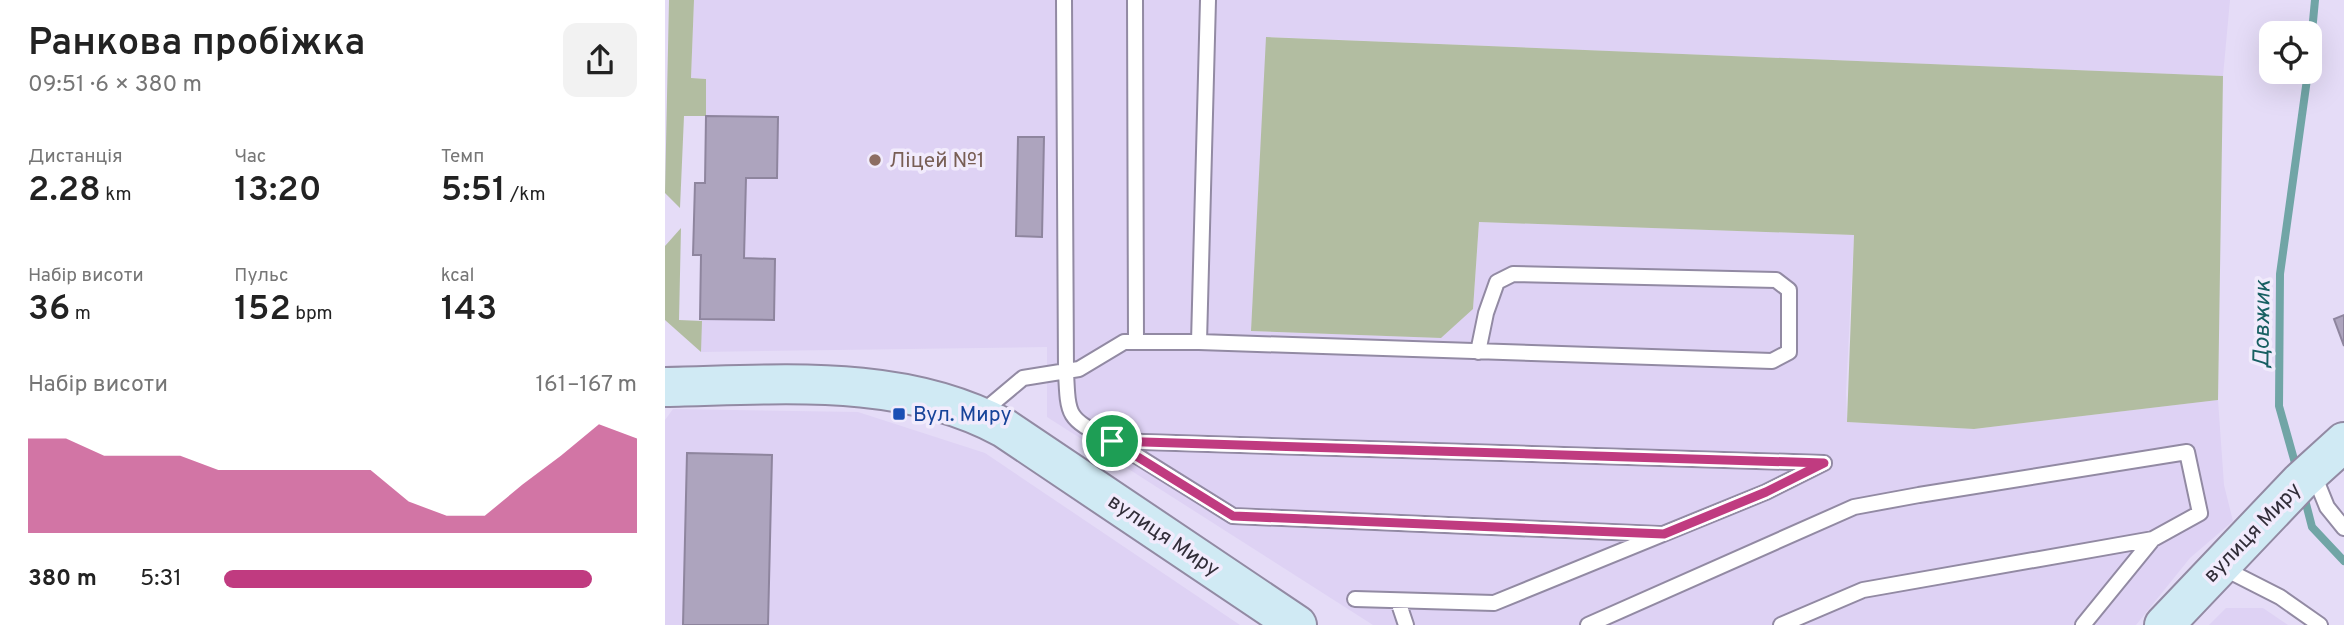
<!DOCTYPE html>
<html lang="uk">
<head>
<meta charset="utf-8">
<style>
	body { margin:0; font-family:Overpass,sans-serif; background:#f2f2f2; color:#222; height:100vh; display:flex; flex-direction:column; font-size:26px; white-space:nowrap }
	* { box-sizing:border-box; margin:0 }
	p { font-size:23px; color:#767676 }
	.icon { flex:none; width:38px; height:38px; fill:none; stroke:currentColor; stroke-width:2; stroke-linecap:round; stroke-linejoin:round }
	.map { position:relative; flex:1; overflow:hidden }
	.sheet { display:flex; flex-direction:column; background:#fff; width:665px }
	.sheet>* { flex:none }
	.controls { position:absolute; left:1594px; top:21px; display:grid; gap:14px }
	.controls a { display:grid; place-items:center; width:63px; height:63px; border-radius:14px; background:#fff; box-shadow:0 7px 28px #0002; font-size:35px }
	.pin { position:absolute; display:grid; place-items:center; width:60px; height:60px; color:#fff; margin:-30px; border:4px solid #fff; border-radius:50%; box-shadow:0 2px 7px #0007 }
	.round { display:grid; place-items:center; flex:none; width:74px; height:74px; border-radius:14px; background:#f2f2f2 }
	.headline { display:flex; align-items:center; justify-content:space-between; height:119px; padding:0 28px }
	h1 { font-size:38px; font-weight:600; line-height:52px }
	.metrics { display:grid; grid-template-columns:repeat(3,1fr); gap:10px; height:119px; padding:7px 28px }
	.metrics div { display:grid; align-content:center }
	.metrics b { font-size:35px; font-weight:600 }
	.metrics small { font-size:19px; font-weight:400 }
	.metrics p { font-size:19px }
	.chart { height:196px; padding:14px 28px }
	.chart p { display:flex; justify-content:space-between }
	.chart svg { width:100%; height:126px; margin-top:7px; fill:#c03b80; opacity:.7 }
	ul { padding:0 28px; list-style:none; font-size:23px }
	li { display:grid; grid-template-columns:112px 84px 1fr; align-items:center; height:52px }
	li i { height:18px; border-radius:9px; background:#c03b80 }
	main { display:flex; flex:1; min-height:0 }
	.map>svg:first-child { display:block }
	.built { fill:#ded2f4 }
	.green { fill:#b2bda1 }
	.lines { fill:none; stroke-linecap:round; stroke-linejoin:round }
	.stream { stroke:#71a5a6; stroke-width:8 }
	.building { fill:#ada4be; stroke:#8e859e; stroke-width:2 }
	.lane-casing { stroke:#928aa3; stroke-width:18 }
	.secondary-casing { stroke:#928aa3; stroke-width:42 }
	.lane { stroke:#fff; stroke-width:14 }
	.secondary { stroke:#d0eaf4; stroke-width:38 }
	.route-casing { stroke:#fff; stroke-width:14 }
	.route { stroke:#c03b80; stroke-width:9 }
	.education-dot { fill:#8d6e63; stroke:#f1ebfc; stroke-width:2.5 }
	.transit-dot { fill:#1a4fb4; stroke:#f1ebfc; stroke-width:2.5 }
	.labels { text-anchor:middle; stroke-width:7; stroke-linejoin:round; paint-order:stroke }
	.education-label { font-size:21px; fill:#785e54; stroke:#f1ebfc; text-anchor:start }
	.transit-label { font-size:21px; fill:#164399; stroke:#f1ebfc; text-anchor:start }
	.street-label { font-size:21px; fill:#312d38; stroke:#f1ebfc }
	.water-label { font-size:23px; font-style:italic; fill:#175f62; stroke:#f1ebfc }
</style>
</head>
<body>
<main>
<section class="sheet">
<div class="headline"><div><h1>Ранкова пробіжка</h1><p>09:51 · 6 × 380 m</p></div><a class="round"><svg class="icon" aria-label="share" viewBox="0 0 24 24"><path d="M12 15V3M7 8l5-5 5 5M5 13v7h14v-7"/></svg></a></div>
<div class="metrics">
<div><p>Дистанція</p><b>2.28<small> km</small></b></div>
<div><p>Час</p><b>13:20</b></div>
<div><p>Темп</p><b>5:51<small> /km</small></b></div>
</div>
<div class="metrics">
<div><p>Набір висоти</p><b>36<small> m</small></b></div>
<div><p>Пульс</p><b>152<small> bpm</small></b></div>
<div><p>kcal</p><b>143</b></div>
</div>
<div class="chart"><p><span>Набір висоти</span>161–167 m</p>
<svg viewBox="0 0 160 44" preserveAspectRatio="none"><path d="M0 44V11L10 11L20 17L30 17L40 17L50 22L60 22L70 22L80 22L90 22L100 33L110 38L120 38L130 27L140 17L150 6L160 11V44z"/></svg>
</div>
<ul>
<li><b>380 m</b>5:31<i style="width:89%"></i></li>
</ul>
</section>
<div class="map">
<svg width="1679" height="625" viewBox="0 0 1679 625">
	<rect width="100%" height="100%" fill="#e5dcf7"/>
	<path class="built" d="M29,0H1565L1558,76L602,37L586,331L776,338L808,309L814,222L1189,235L1181,392L1182,422L1309,429L1553,400L1559,485L1568,521L1525,558L1471,625H708L382,417V347L36,352V255H28L30,183L40,182L41,79L26,78Z
		M8,409L193,412L320,453L575,625H0V420Z
		M1561,608H1598L1623,625H1544Z"/>
	<path class="green" d="M4,0H29L26,78L41,79V116H19L15,208L0,193Z
		M601,37L1558,76L1553,400L1309,429L1182,422L1189,235L814,222L808,309L776,338L586,331Z
		M16,228L14,320L37,321L36,352L0,320V246Z"/>
	<g class="lines">
		<path class="stream" d="M1645,53L1650,0
			M1632,470L1614,406L1615,274L1643,72
			M1639,496L1647,527L1679,561"/>
	</g>
	<path class="building" d="M41,116L113,117L112,178H81L79,258L110,259L109,320L35,319L36,255H28L30,183H40Z
		M353,137H379L377,237L351,236Z
		M1679,315V346L1669,319Z
		M22,453L107,455L103,625H18Z"/>
	<g class="lines">
		<g class="lane-casing">
			<path id="lane" d="M399,0L401,371C403,420 403,418 447,441L1159,463L1101,492L829,603L690,599
				M470,0L471,342
				M534,342L543,0
				M315,414L358,378L414,369L459,342H534L1107,361L1124,352V290L1111,280L848,274L832,282L821,313L813,352
				M448,441L568,516L994,534
				M1649,475L1662,507L1679,528
				M1558,568L1615,597L1655,625
				M733,601L741,625
				M923,625L1189,507L1254,495L1522,452L1535,513L1488,539L1198,590L1116,625
				M1418,625L1488,539"/>
		</g>
		<g class="secondary-casing">
			<path id="secondary" d="M0,387C113,385 236,372 339,428L632,625
				M1499,625L1635,482L1679,442"/>
		</g>
		<use href="#lane" class="lane"/>
		<use href="#secondary" class="secondary"/>
	</g>
	<g class="lines">
		<g class="route-casing">
			<path id="route" d="M447,441L1159,463L1101,492L999,534L568,516Z"/>
		</g>
		<use href="#route" class="route"/>
	</g>
	<circle class="education-dot" cx="210" cy="160" r="7"/>
	<rect class="transit-dot" x="227" y="407" width="14" height="14" rx="3.5"/>
	<g class="labels">
		<g class="education-label">
			<text x="224" y="167">Ліцей №1</text>
		</g>
		<g class="transit-label">
			<text x="248" y="421">Вул. Миру</text>
		</g>
		<g class="street-label">
			<text transform="translate(1587 532) rotate(-46)" y="7">вулиця Миру</text>
			<text transform="translate(499 535) rotate(34)" y="7">вулиця Миру</text>
		</g>
		<g class="water-label">
			<text transform="translate(1596 324) rotate(-89)" y="8">Довжик</text>
		</g>
	</g>
</svg>
<div class="controls">
<a><svg class="icon" aria-label="locate" viewBox="0 0 24 24"><circle cx="12" cy="12" r="6"/><path d="M12 2v4M12 18v4M2 12h4M18 12h4"/></svg></a>
</div>
<div class="pin" style="left:447px;top:441px;background:#1e9e55"><svg class="icon" aria-label="arrive" viewBox="0 0 24 24"><path d="M6 21V4h12l-3 4 3 4H6"/></svg></div>
</div>
</main>
</body>
</html>
